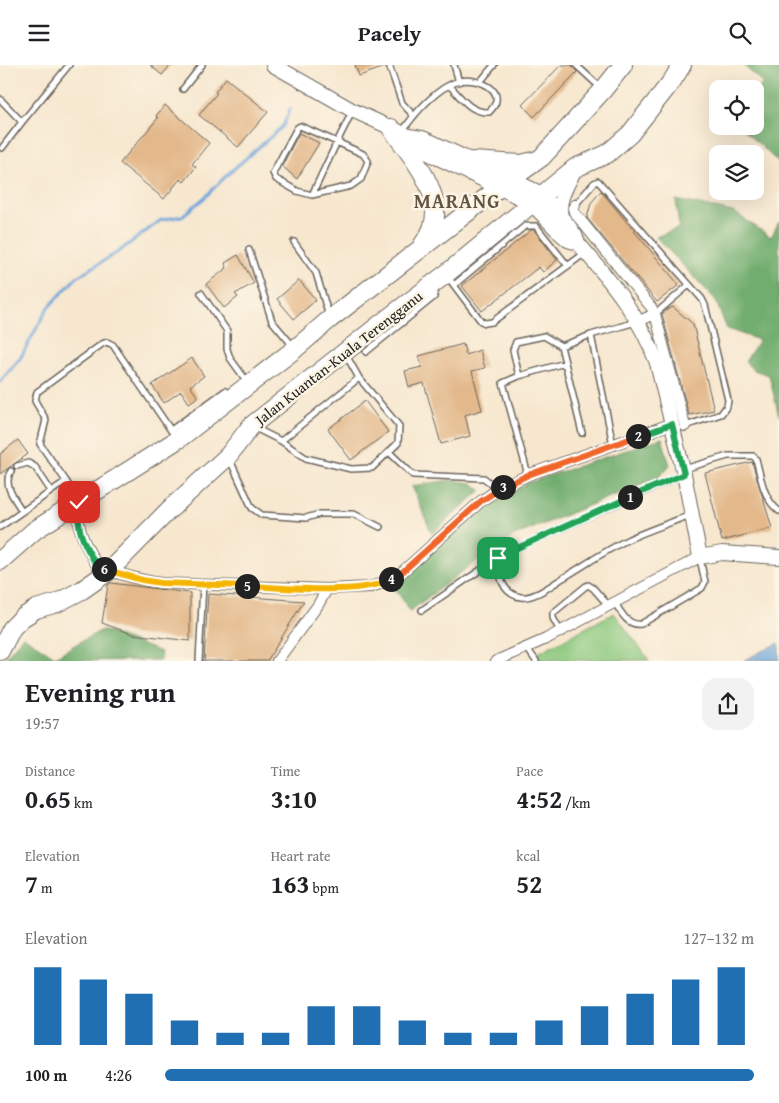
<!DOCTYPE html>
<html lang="en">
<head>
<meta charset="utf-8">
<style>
	body { margin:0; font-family:"Gentium Book Plus",serif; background:#f2f2f2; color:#202124; height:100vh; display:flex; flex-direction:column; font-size:19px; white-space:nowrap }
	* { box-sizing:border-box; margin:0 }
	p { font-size:16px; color:#757577 }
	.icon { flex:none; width:28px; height:28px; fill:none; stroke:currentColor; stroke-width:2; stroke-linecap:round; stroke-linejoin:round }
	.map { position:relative; height:596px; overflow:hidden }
	.panel { display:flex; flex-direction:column; background:#fff; flex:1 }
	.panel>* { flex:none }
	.fabs { position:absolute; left:709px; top:15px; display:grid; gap:10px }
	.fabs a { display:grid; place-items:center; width:55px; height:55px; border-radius:10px; background:#fff; box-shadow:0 5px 20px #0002; font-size:25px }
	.pin { position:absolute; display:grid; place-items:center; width:42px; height:42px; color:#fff; margin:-21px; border-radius:10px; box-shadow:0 2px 8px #0006 }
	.km { position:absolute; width:25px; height:25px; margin:-12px; border-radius:50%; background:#222; color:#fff; font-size:14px; line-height:25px; text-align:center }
	.round { display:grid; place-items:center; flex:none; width:52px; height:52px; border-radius:15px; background:#f2f2f2 }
	.overview { display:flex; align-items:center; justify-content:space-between; height:85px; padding:0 25px }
	h1 { font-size:28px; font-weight:800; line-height:38px }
	.stats { display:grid; grid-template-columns:repeat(3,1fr); gap:8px; height:85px; padding:5px 25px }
	.stats div { display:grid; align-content:center }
	.stats b { font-size:25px; font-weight:800 }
	.stats small { font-size:14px; font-weight:400 }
	.stats p { font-size:14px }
	.chart { height:140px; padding:10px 25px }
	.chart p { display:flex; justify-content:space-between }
	.chart svg { width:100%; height:90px; margin-top:5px; stroke:#1f6fb2; stroke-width:6 }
	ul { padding:0 25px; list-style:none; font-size:16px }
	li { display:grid; grid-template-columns:80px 60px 1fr; align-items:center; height:38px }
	li i { height:12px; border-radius:6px; background:#1f6fb2 }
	header { display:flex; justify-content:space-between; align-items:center; height:65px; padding:0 25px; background:#fff; font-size:22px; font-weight:800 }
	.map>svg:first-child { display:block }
	.green { fill:#8cc97f; stroke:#54724e }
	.forest { fill:#71ad6e; stroke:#466445 }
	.water { fill:#6ca4da; stroke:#44607b }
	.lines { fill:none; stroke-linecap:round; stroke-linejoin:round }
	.stream { stroke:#6ca4da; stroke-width:3 }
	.building { fill:#e3b88a }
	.lane-casing { stroke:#69635b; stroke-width:8 }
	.street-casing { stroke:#69635b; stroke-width:12 }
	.secondary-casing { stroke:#69635b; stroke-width:16 }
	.highway-casing { stroke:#69635b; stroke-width:20 }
	.lane { stroke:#fff; stroke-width:5 }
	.street { stroke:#fff; stroke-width:10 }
	.secondary { stroke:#fff; stroke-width:14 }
	.highway { stroke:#fff; stroke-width:18 }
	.split-1-casing { stroke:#fff; stroke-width:10 }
	.split-2-casing { stroke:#fff; stroke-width:10 }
	.split-3-casing { stroke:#fff; stroke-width:10 }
	.split-4-casing { stroke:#fff; stroke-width:10 }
	.split-5-casing { stroke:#fff; stroke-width:10 }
	.split-6-casing { stroke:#fff; stroke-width:10 }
	.split-7-casing { stroke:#fff; stroke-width:10 }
	.split-1 { stroke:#22a559; stroke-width:6 }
	.split-2 { stroke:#22a559; stroke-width:6 }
	.split-3 { stroke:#f0652b; stroke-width:6 }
	.split-4 { stroke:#f0652b; stroke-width:6 }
	.split-5 { stroke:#f5b400; stroke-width:6 }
	.split-6 { stroke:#f5b400; stroke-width:6 }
	.split-7 { stroke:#22a559; stroke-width:6 }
	.labels { text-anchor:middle; stroke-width:5; stroke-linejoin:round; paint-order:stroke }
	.street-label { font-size:15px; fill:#1c1c1c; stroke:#fcf5e5 }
	.district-label { font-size:20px; font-weight:bold; letter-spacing:1px; fill:#625342; stroke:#fcf5e5 }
</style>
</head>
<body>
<header><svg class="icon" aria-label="menu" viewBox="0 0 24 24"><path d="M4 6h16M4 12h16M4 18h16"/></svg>Pacely<svg class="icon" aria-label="search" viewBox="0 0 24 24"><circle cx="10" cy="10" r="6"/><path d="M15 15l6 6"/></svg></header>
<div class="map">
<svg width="779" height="596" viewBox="0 0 779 596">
	<rect width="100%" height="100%" fill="#fcf5e5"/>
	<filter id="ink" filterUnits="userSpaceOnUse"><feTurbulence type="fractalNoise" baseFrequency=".02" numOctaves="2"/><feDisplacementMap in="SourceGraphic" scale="10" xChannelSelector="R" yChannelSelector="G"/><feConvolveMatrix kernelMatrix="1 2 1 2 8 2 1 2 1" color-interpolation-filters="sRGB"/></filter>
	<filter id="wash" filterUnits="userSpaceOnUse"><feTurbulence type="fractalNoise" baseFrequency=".0096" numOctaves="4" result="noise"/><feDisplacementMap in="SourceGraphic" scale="20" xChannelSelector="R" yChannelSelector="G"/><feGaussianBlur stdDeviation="1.12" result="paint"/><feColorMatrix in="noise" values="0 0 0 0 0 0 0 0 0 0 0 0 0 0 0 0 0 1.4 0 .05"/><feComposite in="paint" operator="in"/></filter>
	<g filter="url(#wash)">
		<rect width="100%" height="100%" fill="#f7e7cf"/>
		<path class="green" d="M614,548L649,595H540L536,589Z"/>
		<path class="forest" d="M743,0H779V98L740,61H755V28L763,18Z
			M676,135L734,147L771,172L779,157V351L769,310L754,305L745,297L759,275L727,264L715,234L656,172L679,163Z
			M662,373L670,400L659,412L514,471L487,488L410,546L392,519L489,441L528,418Z
			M450,415L472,418L481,425L432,469L412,421Z
			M102,565L161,587L160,595L3,596L23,571L55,592L78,578Z"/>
		<path class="water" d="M779,578V595H744Z"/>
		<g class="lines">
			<path class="stream" d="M0,317L21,292L47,244L77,212L118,187L161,155L182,151L204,133L228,109L283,61L290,44"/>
		</g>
		<g id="blocks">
			<path class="building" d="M150,0H171L162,10Z
				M355,0H385V2L359,11Z
				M561,0H572L577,7L534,52L522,40Z
				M226,13L268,47L238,82L199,50L217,28L215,27Z
				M165,40L209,78L192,99L196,102L184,117L180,114L164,134L120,98L158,53L156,51Z
				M299,68L319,78L297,114L282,101Z
				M601,126L679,220L657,237L587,153L591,138Z
				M531,165H534L557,195L543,207L539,202L482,246L462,221Z
				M238,190L254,218L235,229L238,232L224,243L206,219L227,203L225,198Z
				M299,215L316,235L294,254L277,234Z
				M673,242L693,259L714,345L689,350L662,249L668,244Z
				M463,279L466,290L480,285L485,303L472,306L482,345L465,350L470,371L441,379L424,318L409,322L405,306L422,302L419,291Z
				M192,293L204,311L190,321L198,332L189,338L181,326L164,338L152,320Z
				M365,336L388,367L351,395L328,364Z
				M18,375L28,389L0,409V389Z
				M752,397L772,463L722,476L705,408Z
				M111,518L190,528V576L132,569L102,558L108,520Z
				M208,529L304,536L267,596H204Z"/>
		</g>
	</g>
	<g filter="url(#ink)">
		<use href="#blocks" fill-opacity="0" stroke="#69635b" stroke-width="1"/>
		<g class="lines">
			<g class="lane-casing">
				<path id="lane" d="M389,0L402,38L414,51
					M454,0L459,17
					M576,0L601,23
					M481,16L494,0
					M183,24L202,0
					M0,34L22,57L69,0
					M402,67C414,49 437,22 459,16C481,12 510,27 489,47C471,48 461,33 450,21
					M2,83L22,57
					M312,130L337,77L363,89L368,96L361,114L351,121L312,130L297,126L276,114L273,108L297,63L300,61L337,77L352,47
					M575,140L594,118L598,116L702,234L705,240L728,335L727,341L721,349L685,361
					M294,177L316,208L329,251
					M249,185L272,256L293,281
					M447,211L481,256L485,258L492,257L585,188
					M454,220L525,161H536L568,201
					M201,228L227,266V284L230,293L248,318
					M655,249L689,220
					M561,281L582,368
					M366,287L434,232L435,225L434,222
					M519,311L565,298
					M255,363L281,376L359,313
					M171,365L225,326
					M281,376L306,393L351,404L372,403L398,378L399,361L359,313L346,290
					M613,380L591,270L636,257
					M389,387L413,410L484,413L497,424
					M230,395L252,443L262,450L306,453L320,449H354L380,462
					M17,401L28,398L35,402L51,426
					M684,404L728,391H753L756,394C761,412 763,434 779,446
					M11,406C2,420 15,434 22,446
					M528,410L503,318L519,311L513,285L516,277L544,271L561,281L591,270
					M78,435L66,416L40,379L46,355L35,336L37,327L102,279L107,277L113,280L176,373
					M0,462L66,416
					M498,493C499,509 501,529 521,532C534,534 552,520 563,513C585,500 606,485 629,474C649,465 670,458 690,450
					M615,538C621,547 627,561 641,559L702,523L705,517L700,494
					M422,545L498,493L515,484L684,409
					M560,566L553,553V548L586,521L588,520L593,523L608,540
					M527,583L536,596
					M199,596L203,519"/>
			</g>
			<g class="street-casing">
				<path id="street" d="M575,140L573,143L574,147L651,242L655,249L639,256
					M655,249L685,361
					M79,437C76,465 84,478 98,502C119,509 139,515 161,518L327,524L371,522L388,516L400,509L481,436L497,425L528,410L671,359
					M277,596L318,540L327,524
					M496,596L546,574L700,492"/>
			</g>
			<g class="secondary-casing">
				<path id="secondary" d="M273,0L352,45L409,71L422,73L434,78L542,129L568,160L575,170L578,178C610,215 640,251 657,298L684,409L700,492L722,488L779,492
					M409,71L419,81L430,89L531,138L560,168L568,175L578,178
					M561,152C557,133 568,120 575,104"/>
			</g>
			<g class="highway-casing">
				<path id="highway" d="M391,63C414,95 456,140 423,179
					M473,96L521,99L534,96
					M0,496L35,465L177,375L295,284L330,254L500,122L542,92L603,25L623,0
					M0,586L12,563L22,553L36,544L57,538L82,525L109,506L169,445L228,391L251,361L388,253L446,209L575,103L607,89L630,69L672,16L682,0"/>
			</g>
			<use href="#lane" class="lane"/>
			<use href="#street" class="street"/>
			<use href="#secondary" class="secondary"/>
			<use href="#highway" class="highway"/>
		</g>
	</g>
	<g class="lines" filter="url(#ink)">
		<g class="split-1-casing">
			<path id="split-1" d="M498,493L515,484L630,432"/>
		</g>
		<g class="split-2-casing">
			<path id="split-2" d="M630,432L684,409L672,359L638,371"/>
		</g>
		<g class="split-3-casing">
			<path id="split-3" d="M503,422L528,410L638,371"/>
		</g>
		<g class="split-4-casing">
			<path id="split-4" d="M391,514L400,509L481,436L503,422"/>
		</g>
		<g class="split-5-casing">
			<path id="split-5" d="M247,521C282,522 362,531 391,514"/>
		</g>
		<g class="split-6-casing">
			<path id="split-6" d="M104,504L142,515L161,518L247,521"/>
		</g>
		<g class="split-7-casing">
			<path id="split-7" d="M79,437C76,465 83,479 98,502L104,504"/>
		</g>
		<use href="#split-1" class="split-1"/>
		<use href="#split-2" class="split-2"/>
		<use href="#split-3" class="split-3"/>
		<use href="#split-4" class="split-4"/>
		<use href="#split-5" class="split-5"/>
		<use href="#split-6" class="split-6"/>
		<use href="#split-7" class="split-7"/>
	</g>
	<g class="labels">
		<g class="street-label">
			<text transform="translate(339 293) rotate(-38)" y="5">Jalan Kuantan-Kuala Terengganu</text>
		</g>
		<g class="district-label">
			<text x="457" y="143">MARANG</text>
		</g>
	</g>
</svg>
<div class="fabs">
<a><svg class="icon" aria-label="locate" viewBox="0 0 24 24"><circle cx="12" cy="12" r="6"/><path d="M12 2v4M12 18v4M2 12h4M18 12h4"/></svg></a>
<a><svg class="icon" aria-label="layers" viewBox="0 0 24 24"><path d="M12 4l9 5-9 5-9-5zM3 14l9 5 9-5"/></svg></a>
</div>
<div class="pin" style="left:498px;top:493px;background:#1e9e55"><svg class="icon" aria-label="arrive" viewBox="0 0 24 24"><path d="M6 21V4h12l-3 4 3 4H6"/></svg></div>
<div class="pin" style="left:79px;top:437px;background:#d93025"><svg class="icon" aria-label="check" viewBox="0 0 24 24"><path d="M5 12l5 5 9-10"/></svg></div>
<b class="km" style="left:630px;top:432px">1</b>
<b class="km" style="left:638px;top:371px">2</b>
<b class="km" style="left:503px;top:422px">3</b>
<b class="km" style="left:391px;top:514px">4</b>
<b class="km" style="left:247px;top:521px">5</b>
<b class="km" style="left:104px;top:504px">6</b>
</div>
<section class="panel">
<div class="overview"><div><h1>Evening run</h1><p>19:57</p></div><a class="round"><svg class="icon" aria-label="share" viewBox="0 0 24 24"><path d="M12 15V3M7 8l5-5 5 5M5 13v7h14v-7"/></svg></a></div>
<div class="stats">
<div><p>Distance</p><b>0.65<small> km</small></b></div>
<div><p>Time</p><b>3:10</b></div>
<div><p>Pace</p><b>4:52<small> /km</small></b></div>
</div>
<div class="stats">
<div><p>Elevation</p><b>7<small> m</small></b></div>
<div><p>Heart rate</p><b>163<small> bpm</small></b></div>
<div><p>kcal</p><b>52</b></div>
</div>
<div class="chart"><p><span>Elevation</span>127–132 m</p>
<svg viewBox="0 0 160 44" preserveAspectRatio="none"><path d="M5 44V6M15 44V12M25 44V19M35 44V32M45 44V38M55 44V38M65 44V25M75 44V25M85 44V32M95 44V38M105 44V38M115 44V32M125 44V25M135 44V19M145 44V12M155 44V6"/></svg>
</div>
<ul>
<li><b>100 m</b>4:26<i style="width:100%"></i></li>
</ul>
</section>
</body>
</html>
